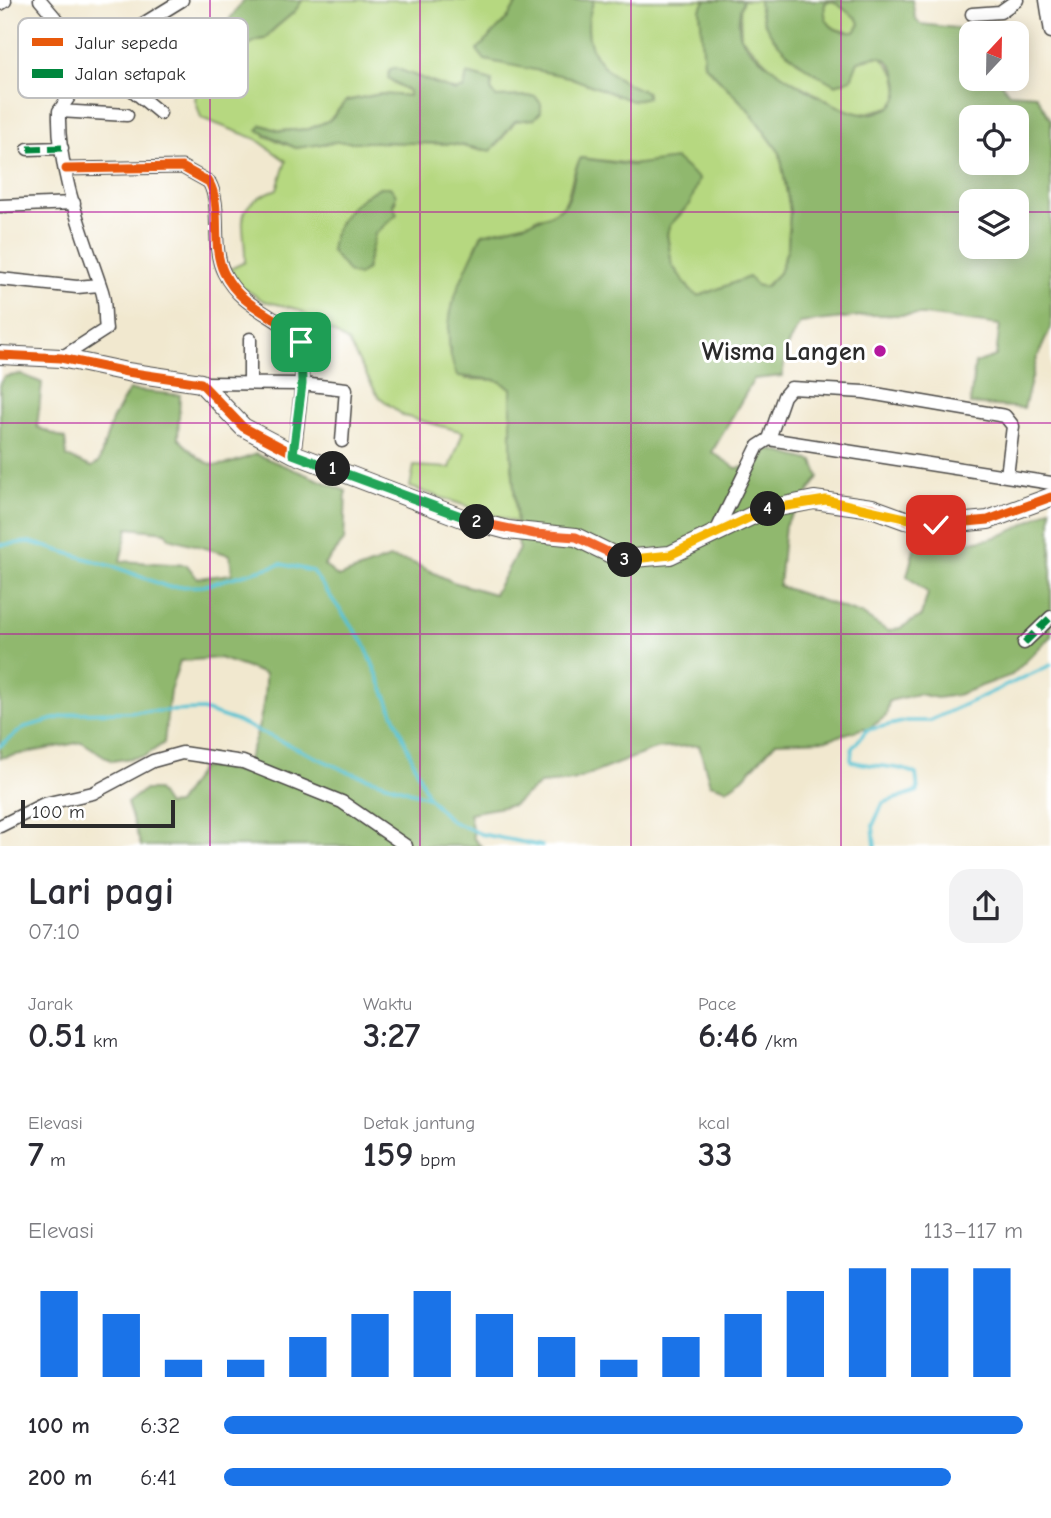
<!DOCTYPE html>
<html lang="id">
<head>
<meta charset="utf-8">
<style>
	body { margin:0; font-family:"Comic Neue",sans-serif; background:#f2f2f3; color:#2b2b33; height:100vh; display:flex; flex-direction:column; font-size:26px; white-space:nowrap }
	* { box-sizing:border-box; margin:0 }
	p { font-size:23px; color:#7c7c81 }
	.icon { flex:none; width:38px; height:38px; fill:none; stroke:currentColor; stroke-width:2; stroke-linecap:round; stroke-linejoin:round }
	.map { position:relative; height:846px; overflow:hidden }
	.panel { display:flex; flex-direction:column; background:#fff; flex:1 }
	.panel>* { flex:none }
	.needle { width:46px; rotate:22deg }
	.controls { position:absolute; left:959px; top:21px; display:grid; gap:14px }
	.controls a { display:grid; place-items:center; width:70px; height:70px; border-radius:14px; background:#fff; box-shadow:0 4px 18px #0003; font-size:35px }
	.scale { position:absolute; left:21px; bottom:18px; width:154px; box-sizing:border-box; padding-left:7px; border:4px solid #2b2b2b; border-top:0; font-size:19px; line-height:24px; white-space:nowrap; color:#2b2b2b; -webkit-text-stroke:5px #fff; paint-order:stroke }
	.pin { position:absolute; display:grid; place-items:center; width:60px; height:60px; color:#fff; margin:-30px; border-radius:14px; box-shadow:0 4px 10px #0006 }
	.km { position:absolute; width:35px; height:35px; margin:-18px; border-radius:50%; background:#222; color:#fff; font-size:19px; line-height:35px; text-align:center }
	.round { display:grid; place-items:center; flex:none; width:74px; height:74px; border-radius:21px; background:#f2f2f3 }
	.head { display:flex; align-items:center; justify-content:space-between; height:119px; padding:0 28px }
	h1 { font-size:38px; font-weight:700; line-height:52px }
	.figures { display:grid; grid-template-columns:repeat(3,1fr); gap:10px; height:119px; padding:7px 28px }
	.figures div { display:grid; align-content:center }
	.figures b { font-size:35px; font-weight:700 }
	.figures small { font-size:19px; font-weight:400 }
	.figures p { font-size:19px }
	.chart { height:196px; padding:14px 28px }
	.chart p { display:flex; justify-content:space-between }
	.chart svg { width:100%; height:126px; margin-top:7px; stroke:#1a73e8; stroke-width:6 }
	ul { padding:0 28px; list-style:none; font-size:23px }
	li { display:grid; grid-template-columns:112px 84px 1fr; align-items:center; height:52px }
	li i { height:18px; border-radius:9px; background:#1a73e8 }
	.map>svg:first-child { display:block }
	.green { fill:#b6d880; stroke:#708256; stroke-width:2; fill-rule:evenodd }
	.forest { fill:#90b86e; stroke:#5e724c; stroke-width:2; fill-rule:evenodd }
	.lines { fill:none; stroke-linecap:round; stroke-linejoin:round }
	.stream { stroke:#57c2d2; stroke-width:3.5 }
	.street-casing { stroke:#494744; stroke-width:15 }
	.secondary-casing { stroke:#494744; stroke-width:20 }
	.street { stroke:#fff; stroke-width:12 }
	.secondary { stroke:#fff; stroke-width:18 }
	.quiet { stroke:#00873e; stroke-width:7; stroke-dasharray:14 7; stroke-linecap:butt }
	.cycleway-casing { stroke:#fff; stroke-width:13 }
	.cycleway { stroke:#e8590c; stroke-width:9 }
	.split-1-casing { stroke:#fff; stroke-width:14 }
	.split-2-casing { stroke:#fff; stroke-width:14 }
	.split-3-casing { stroke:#fff; stroke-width:14 }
	.split-4-casing { stroke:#fff; stroke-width:14 }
	.split-5-casing { stroke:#fff; stroke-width:14 }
	.split-1 { stroke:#22a559; stroke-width:9 }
	.split-2 { stroke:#22a559; stroke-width:9 }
	.split-3 { stroke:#f0652b; stroke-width:9 }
	.split-4 { stroke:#f5b400; stroke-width:9 }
	.split-5 { stroke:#f5b400; stroke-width:9 }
	.grid { fill:none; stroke:#b5179e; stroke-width:2; stroke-opacity:0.55 }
	.poi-dot { fill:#b5179e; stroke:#fff; stroke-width:2.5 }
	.labels { text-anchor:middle; stroke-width:6; stroke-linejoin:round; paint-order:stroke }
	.poi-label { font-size:26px; font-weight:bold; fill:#2b2b2b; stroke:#fff; text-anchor:end }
	.key { fill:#fff; stroke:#bfbfbf; stroke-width:2 }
	.key-label { font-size:19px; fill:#2b2b2b }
</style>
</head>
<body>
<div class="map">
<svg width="1051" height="846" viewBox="0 0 1051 846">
	<rect width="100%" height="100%" fill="#fff"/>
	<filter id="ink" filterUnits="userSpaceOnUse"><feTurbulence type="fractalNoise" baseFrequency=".0143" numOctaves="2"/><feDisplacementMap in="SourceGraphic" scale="14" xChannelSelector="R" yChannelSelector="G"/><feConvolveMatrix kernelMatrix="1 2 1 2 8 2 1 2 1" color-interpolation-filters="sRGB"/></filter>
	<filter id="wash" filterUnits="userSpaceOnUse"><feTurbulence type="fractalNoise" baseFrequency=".00686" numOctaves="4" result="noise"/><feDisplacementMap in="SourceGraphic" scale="28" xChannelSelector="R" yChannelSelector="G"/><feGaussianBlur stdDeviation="1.57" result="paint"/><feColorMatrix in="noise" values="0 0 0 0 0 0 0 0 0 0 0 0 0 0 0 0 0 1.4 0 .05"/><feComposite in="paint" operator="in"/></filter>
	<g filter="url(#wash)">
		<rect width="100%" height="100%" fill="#f1e8cf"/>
		<path class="green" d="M302,0H519L507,19L537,69L569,77L633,101L646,92C604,76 575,48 594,0H706L700,9L704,64L747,108L780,153L790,211L788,247L779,273L765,287C744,282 720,289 699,296L691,291L672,265L667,234L670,225L690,204L642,165L581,158C563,184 579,215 535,218L466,379L497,380L511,388V451L517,523L410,487L414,466L450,468L463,432L404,416L378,396L348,342L297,309L264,301L239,285L230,269L245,262C246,221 229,207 277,189L286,161L256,139L201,118L195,99L202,73L212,81C216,80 225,78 228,75C244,62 241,40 265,39C276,23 294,17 302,0ZM394,68L455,91L464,88L467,74L492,81L491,90L496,97L535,96L541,104L515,121L498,144L482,151L454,144L376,142H335L296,148L265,136L262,125L280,131L309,129L330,120L346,101L380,94L409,96V91L392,82L388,73ZM380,187L396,200L389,221L375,234L366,270Z
			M743,0H759L760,6L851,79L858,61L881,56L896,75L899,92L897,101L890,107L861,114L843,109L775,72L741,37L740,8Z
			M833,0L856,18L860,24L855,32C835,33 822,25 824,3Z"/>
		<path class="forest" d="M244,0H302C294,18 277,22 265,39C241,40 244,62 228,75C225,78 216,80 212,81L181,55L187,42L214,40Z
			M519,0H594C575,48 604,76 646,92L648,97L632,101L569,77L485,60L477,50L507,19Z
			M706,0H743C739,10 737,27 741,37C750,60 838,112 862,114C870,115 881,111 888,108C906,99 899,67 884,58C877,54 865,59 858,61L851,79L836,85C805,69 760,40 759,0H912L915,17L920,24L991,32L971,33V79H998L1009,93L1036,95L1051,121V327L1037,358L1024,408L970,404L975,363L996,356L1000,325L924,315H870L800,323L787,346L782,376L754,379L712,452L736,468L756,466L768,449L813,461L819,477L785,525L779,586L861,614L888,631L900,628L921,616L928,593L907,576L918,535C976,550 1002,540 1051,508V636L1012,675L957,695L937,698L918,694L889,701L886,716L867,730L864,728L826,740L776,742L743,778L727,789L710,784L699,745L655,749L573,781L540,784L513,805L469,813L474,839L481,846H141L127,803L144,790H157L167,805L177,804L201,768L217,767L242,773C255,744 266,707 265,674L219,658L180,661L170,691L164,743L145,756L112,761L82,742L0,758V383L4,377L21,374L42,383L37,427L65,439L67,457L92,467L99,462L112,420L129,390L180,395L178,438C210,470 213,471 256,454L346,491L344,541L324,565L338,577L390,558L411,562L453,582L494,594L519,549L511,451V388L497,380L457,376C435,321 460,284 482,234C504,228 558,220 568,200C575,186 572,171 581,158L631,165L676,159L699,179L690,204L670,225L667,234L672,265L691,291L699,296L749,277L756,285L765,287L779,273L788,247L790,211L780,153L747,108L704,64L700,9ZM833,1L856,18L860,24L855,32C835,33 822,25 825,3ZM971,117H1017V163H971ZM971,201H1017V247H971ZM128,528L166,532L169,538L230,555L232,574L197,578L187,565L120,561Z
			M395,68L455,91L464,88L467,74L492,81L491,90L496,97L535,96L541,104V112L534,119L515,121L491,151L454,144L376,142H335L296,148L257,130L262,125L280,131L309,129L330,120L346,101L380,94L409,96V91L388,78L390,69Z
			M380,187H390L396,195L393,205L397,214L375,234L366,270L358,276L349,273L331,251C334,219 354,201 380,187Z"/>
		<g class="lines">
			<path class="stream" d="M0,545L30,542L118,568L168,587L203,586L281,564L312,571L364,643L428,797
				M0,746L25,727L77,713L203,710L239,722L346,771L428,797L451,821L481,834L542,846
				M875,846L873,825L883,803L918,791L916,774C895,764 873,768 851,761L852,748L867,730L907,721H929L1051,665"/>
		</g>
	</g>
	<g filter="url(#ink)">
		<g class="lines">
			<g class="street-casing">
				<path id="street" d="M40,0L79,46L160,113
					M1046,0L1051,32
					M0,4L5,1
					M972,14L1000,12L1017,0
					M59,111L127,115
					M28,149L62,148
					M66,169L182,167L209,182C223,207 210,245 224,273C243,311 281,315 301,342L302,384L294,454
					M0,206L74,203
					M0,279L77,287L99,285
					M250,339V383
					M61,358L106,329C104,316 106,303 102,291C83,234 57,172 59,111L109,41L120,31L138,27L182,0
					M201,383L302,384L346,389L342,441
					M769,439L784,396L791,388L864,392L1005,416L1013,426L1007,476
					M715,534L758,446L769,439L1051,483
					M1024,643L1051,617
					M0,826L44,804L93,793L153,761L182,753L243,762L342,802L406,846"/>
			</g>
			<g class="secondary-casing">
				<path id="secondary" d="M0,355L61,358L127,372L201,383L243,427L294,454L462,518L507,530L576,537L621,559L670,555L764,510L814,500L872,508L905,520L936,525L988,520L1051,497"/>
			</g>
			<use href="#street" class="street"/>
			<use href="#secondary" class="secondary"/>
			<path class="quiet" d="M28,149L62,148
				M1024,643L1051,617"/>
			<g class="cycleway-casing">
				<path id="cycleway" d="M66,169L182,167L209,182C223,207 210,245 224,273C243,311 281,315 301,342L302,384L294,454
					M0,355L61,358L127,372L201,383L243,427L294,454L462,518L507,530L576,537L621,559L670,555L764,510L814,500L872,508L905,520L936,525L988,520L1051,497"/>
			</g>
			<use href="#cycleway" class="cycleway"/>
		</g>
	</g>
	<g class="lines" filter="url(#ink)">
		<g class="split-1-casing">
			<path id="split-1" d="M301,342L302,384L293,454L333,469"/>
		</g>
		<g class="split-2-casing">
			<path id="split-2" d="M333,469L477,522"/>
		</g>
		<g class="split-3-casing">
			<path id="split-3" d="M477,522L535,534L576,537L625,560"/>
		</g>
		<g class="split-4-casing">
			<path id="split-4" d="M625,560L670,555L768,509"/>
		</g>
		<g class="split-5-casing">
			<path id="split-5" d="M768,509L826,500L936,525"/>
		</g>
		<use href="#split-1" class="split-1"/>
		<use href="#split-2" class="split-2"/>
		<use href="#split-3" class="split-3"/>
		<use href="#split-4" class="split-4"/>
		<use href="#split-5" class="split-5"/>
	</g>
	<path class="grid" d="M210,0V846M420,0V846M631,0V846M841,0V846M0,212H971M1017,212H1051M0,423H1051M0,634H1051"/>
	<circle class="poi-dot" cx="880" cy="351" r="7"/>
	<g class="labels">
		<g class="poi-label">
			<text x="866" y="360">Wisma Langen</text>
		</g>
	</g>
	<rect x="18" y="18" width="230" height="80" rx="10" class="key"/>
	<rect x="32" y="38" width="31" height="8" fill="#e8590c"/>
	<rect x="32" y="69" width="31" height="9" fill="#00873e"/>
	<g class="key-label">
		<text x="75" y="49">Jalur sepeda</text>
		<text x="75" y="80">Jalan setapak</text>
	</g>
</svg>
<div class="controls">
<a><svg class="needle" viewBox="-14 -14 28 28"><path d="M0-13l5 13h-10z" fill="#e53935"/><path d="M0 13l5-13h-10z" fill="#7c7c81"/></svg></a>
<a><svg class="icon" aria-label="locate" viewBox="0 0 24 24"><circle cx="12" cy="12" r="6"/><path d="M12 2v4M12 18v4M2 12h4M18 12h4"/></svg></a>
<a><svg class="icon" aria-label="layers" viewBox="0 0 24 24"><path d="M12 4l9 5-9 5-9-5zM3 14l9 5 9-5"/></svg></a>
</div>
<div class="scale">100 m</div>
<div class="pin" style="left:301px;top:342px;background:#1e9e55"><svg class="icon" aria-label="arrive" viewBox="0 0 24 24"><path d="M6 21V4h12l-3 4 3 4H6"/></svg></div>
<div class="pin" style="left:936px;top:525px;background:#d93025"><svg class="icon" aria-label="check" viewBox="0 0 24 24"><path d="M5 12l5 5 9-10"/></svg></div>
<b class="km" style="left:333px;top:469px">1</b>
<b class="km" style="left:477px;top:522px">2</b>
<b class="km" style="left:625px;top:560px">3</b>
<b class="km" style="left:768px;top:509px">4</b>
</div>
<section class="panel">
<div class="head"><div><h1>Lari pagi</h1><p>07:10</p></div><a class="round"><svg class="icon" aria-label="share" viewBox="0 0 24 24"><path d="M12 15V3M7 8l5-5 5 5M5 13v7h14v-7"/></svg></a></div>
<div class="figures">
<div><p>Jarak</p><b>0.51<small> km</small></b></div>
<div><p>Waktu</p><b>3:27</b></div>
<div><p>Pace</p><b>6:46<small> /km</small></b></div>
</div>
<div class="figures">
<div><p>Elevasi</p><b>7<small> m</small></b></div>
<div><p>Detak jantung</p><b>159<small> bpm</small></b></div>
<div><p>kcal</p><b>33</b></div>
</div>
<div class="chart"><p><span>Elevasi</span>113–117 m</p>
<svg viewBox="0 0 160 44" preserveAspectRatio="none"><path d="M5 44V14M15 44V22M25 44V38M35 44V38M45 44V30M55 44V22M65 44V14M75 44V22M85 44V30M95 44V38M105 44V30M115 44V22M125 44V14M135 44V6M145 44V6M155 44V6"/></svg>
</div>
<ul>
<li><b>100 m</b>6:32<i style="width:100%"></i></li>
<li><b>200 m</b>6:41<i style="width:91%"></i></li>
</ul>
</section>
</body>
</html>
